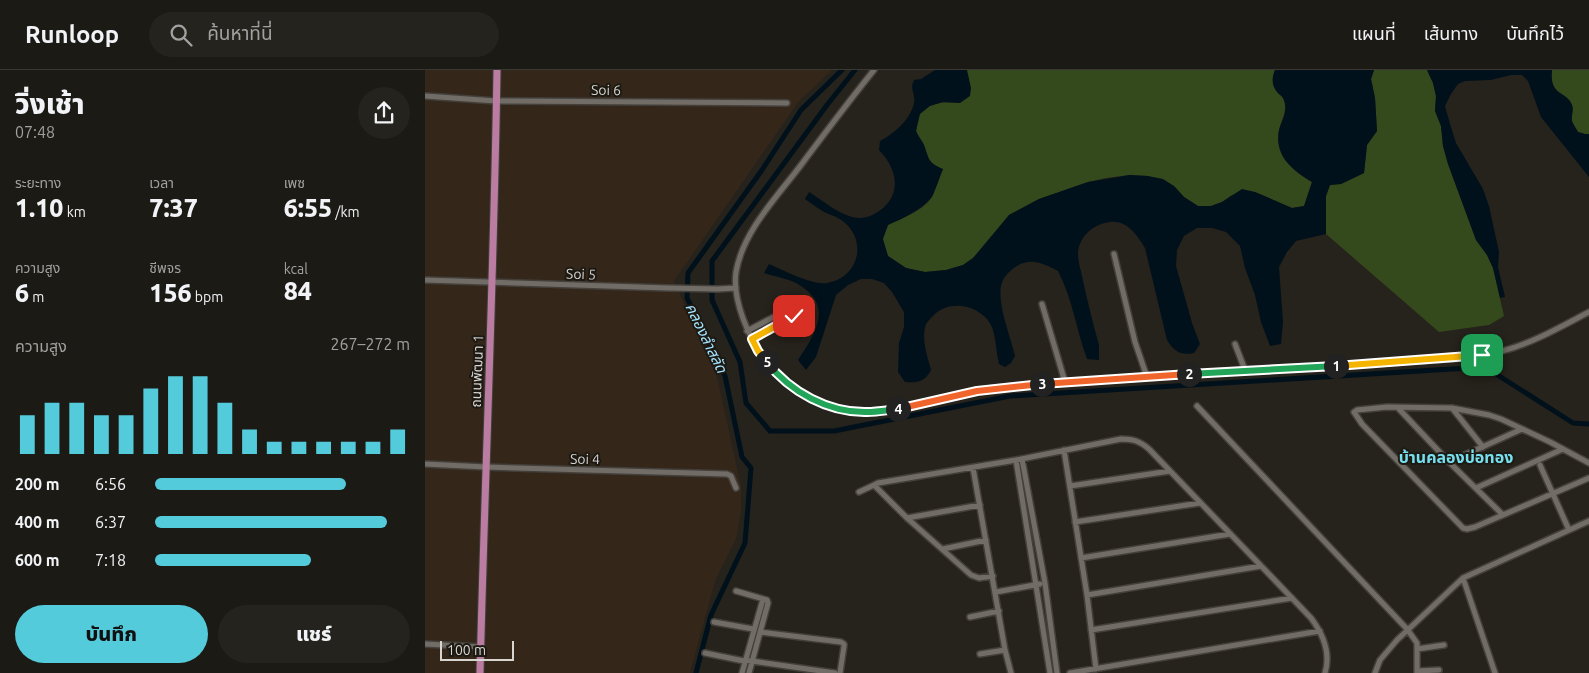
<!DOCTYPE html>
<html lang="th">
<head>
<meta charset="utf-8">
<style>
	body { margin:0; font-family:Ubuntu,"Noto Sans Thai",sans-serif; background:#25231e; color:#f1f3f6; height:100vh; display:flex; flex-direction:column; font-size:19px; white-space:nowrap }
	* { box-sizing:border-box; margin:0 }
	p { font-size:16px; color:#a0a1a0 }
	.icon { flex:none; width:28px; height:28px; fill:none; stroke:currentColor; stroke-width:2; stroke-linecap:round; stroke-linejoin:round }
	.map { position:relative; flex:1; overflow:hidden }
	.details { display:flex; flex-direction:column; background:#1c1a15; width:425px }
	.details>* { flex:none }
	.scale { position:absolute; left:15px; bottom:12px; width:74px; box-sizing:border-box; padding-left:5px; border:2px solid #d8d5d1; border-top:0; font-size:14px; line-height:18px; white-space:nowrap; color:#d8d5d1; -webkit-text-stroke:4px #1d1913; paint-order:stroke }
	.pin { position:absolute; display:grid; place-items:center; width:42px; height:42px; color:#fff; margin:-21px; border-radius:10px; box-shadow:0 2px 8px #0006 }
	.km { position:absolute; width:25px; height:25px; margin:-12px; border-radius:50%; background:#222; color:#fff; font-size:14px; line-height:25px; text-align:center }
	.round { display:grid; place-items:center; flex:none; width:52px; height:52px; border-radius:26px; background:#25231e }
	.head { display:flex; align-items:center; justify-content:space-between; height:85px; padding:0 15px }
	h1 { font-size:28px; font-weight:800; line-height:38px }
	.metrics { display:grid; grid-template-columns:repeat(3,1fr); gap:8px; height:85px; padding:5px 15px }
	.metrics div { display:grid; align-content:center }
	.metrics b { font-size:25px; font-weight:800 }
	.metrics small { font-size:14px; font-weight:400 }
	.metrics p { font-size:14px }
	.chart { height:140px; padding:10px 15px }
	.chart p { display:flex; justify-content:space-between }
	.chart svg { width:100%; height:90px; margin-top:5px; stroke:#53cbdb; stroke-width:6 }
	.cta { display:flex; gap:10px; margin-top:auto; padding:10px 15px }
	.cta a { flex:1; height:58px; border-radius:30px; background:#53cbdb; color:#111; font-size:20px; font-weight:800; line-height:58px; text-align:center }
	.cta a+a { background:#25231e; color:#f1f3f6 }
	ul { padding:0 15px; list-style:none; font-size:16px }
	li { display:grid; grid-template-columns:80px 60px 1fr; align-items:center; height:38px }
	li i { height:12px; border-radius:6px; background:#53cbdb }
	header { display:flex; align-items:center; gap:30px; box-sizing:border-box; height:70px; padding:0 25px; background:#1c1a15; border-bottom:1px solid #3a3834 }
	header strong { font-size:24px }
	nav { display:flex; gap:28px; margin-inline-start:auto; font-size:18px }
	.search { width:350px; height:45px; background:#25231e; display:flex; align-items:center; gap:12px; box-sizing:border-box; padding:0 18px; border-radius:28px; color:#a0a1a0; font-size:19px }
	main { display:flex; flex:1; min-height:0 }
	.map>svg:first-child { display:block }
	.industrial { fill:#34271a }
	.green { fill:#354a1c }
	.water { fill:#00111b }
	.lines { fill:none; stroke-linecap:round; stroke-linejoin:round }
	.canal { stroke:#00111b; stroke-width:5 }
	.minor-casing { stroke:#43403c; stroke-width:8 }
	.major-casing { stroke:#43403c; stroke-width:9 }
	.minor { stroke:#726c66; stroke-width:5 }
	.major { stroke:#ba7ca1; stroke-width:7 }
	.split-1-casing { stroke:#fff; stroke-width:10 }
	.split-2-casing { stroke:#fff; stroke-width:10 }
	.split-3-casing { stroke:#fff; stroke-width:10 }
	.split-4-casing { stroke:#fff; stroke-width:10 }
	.split-5-casing { stroke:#fff; stroke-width:10 }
	.split-6-casing { stroke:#fff; stroke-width:10 }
	.split-1 { stroke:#f5b400; stroke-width:6 }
	.split-2 { stroke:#22a559; stroke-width:6 }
	.split-3 { stroke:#f0652b; stroke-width:6 }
	.split-4 { stroke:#f0652b; stroke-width:6 }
	.split-5 { stroke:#22a559; stroke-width:6 }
	.split-6 { stroke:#f5b400; stroke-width:6 }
	.labels { text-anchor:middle; stroke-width:4; stroke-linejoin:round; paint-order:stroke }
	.street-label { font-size:14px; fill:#d8d5d1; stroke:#1d1913 }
	.water-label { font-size:15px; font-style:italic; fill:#a4e3ff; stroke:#1d1913 }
	.quarter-label { font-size:16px; font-weight:bold; fill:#77e0ef; stroke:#1d1913 }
</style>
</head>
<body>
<header>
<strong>Runloop</strong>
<div class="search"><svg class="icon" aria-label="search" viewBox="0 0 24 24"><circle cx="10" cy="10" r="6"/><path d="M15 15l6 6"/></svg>ค้นหาที่นี่</div>
<nav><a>แผนที่</a><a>เส้นทาง</a><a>บันทึกไว้</a></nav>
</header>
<main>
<section class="details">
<div class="head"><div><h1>วิ่งเช้า</h1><p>07:48</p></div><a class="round"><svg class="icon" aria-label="share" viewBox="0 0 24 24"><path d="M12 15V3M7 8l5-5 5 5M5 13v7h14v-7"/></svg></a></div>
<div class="metrics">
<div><p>ระยะทาง</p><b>1.10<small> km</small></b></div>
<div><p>เวลา</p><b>7:37</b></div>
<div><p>เพซ</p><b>6:55<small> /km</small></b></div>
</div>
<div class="metrics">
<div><p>ความสูง</p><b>6<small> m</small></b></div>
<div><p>ชีพจร</p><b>156<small> bpm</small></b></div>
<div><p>kcal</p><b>84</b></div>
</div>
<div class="chart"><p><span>ความสูง</span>267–272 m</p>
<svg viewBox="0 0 160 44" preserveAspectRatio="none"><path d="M5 44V25M15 44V19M25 44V19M35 44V25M45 44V25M55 44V12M65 44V6M75 44V6M85 44V19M95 44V32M105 44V38M115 44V38M125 44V38M135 44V38M145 44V38M155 44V32"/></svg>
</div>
<ul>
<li><b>200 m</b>6:56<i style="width:75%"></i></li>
<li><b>400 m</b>6:37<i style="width:91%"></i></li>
<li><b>600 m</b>7:18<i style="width:61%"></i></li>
</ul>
<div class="cta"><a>บันทึก</a><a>แชร์</a></div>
</section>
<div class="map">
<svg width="1164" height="603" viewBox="0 0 1164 603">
	<rect width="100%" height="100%" fill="#26221c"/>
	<path class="industrial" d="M0,0H407L374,31L249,211L292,307L316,416V441L311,469L290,511L265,603H0Z"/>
	<path class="green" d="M542,0H850C843,22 857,19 860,34C861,44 856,51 854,60C849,85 868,101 887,112L879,136L867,138L830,122L807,125L797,132L786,136H773L759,127L749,116L723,106L704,105L681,108L663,112L614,129L584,145L561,174L548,188L538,195L521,200L500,202L481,198L463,186L457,169L463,155C476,149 502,139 508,125C511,117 514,108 518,99C503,93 504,89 499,75C497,70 493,66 491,61C492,56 492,50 494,45C501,31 522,32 535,33Z
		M949,0H1002L1008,13L1011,26L1010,41L1016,56L1018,76L1023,94L1051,170L1062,185L1068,198L1079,246L1064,255L1014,262L901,164V126L905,115L916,114L939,103L942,75L952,61L950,28L946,9Z
		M1127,0H1164V64H1160L1153,62C1151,59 1148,54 1147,51C1146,46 1149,40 1147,35C1142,21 1124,27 1127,0Z"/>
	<path class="water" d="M510,0H542L546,18L545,26L535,33L518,32L505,36L495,44L491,61C493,66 497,71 499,75C504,89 503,93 518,99C515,106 509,125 506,128C495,141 478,148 463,155L458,169L463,186L481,198L500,202L521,200L538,195L548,188L584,145L614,129L663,112L705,105L723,106L738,109L749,116L759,127L773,136H786L797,132L817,119L830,122L867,138L879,136L887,112C868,100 849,87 854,60C857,50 863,42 859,30C858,26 854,25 852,22C846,15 847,7 850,0H949L946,9L950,28L952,61L942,75L939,103L916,114L905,115L901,126V164L871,171L862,182L854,197L858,252L856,274L845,276L836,252L830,225L820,198L815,176L801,162L787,158H772L759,166L752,180L751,196L767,253L775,274L769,283C755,286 749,281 742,270L720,178C712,165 702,150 685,152C668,154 653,167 653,185C653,193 657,203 658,211C663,233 668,254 674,275V290L662,289C651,259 648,230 633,201C620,194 606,187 592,196C587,199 581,204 578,210C569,228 586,267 590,286L586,293L580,297L574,294C571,282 571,266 566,255C555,235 525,229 509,245C506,248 503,251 501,254C496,269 502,285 506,300C500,312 492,313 480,312L473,302L474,273L479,257V242L467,222L459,213L447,209H436L423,215L411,225L391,287L381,300L373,290C389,266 409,237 376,216C366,209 351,207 339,203L344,194C360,201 386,215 402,213C433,208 443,172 419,152C413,147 406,145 399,142C392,138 386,133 380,129L384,122C397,130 412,143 427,147C435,149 442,148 449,144C478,129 474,100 454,80L455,71C469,64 486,49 489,33C491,23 484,20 489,10L496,9Z
		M1002,0H1127C1124,27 1142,21 1147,35C1149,40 1146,46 1147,51C1148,54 1151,58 1153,62L1160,64H1164V107L1116,47L1103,11L1097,5H1086L1066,10L1040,11L1033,14L1026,24L1020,36L1025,54L1031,73L1058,119L1064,136L1074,182L1073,197L1080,227L1075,228L1068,198L1062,185L1051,170L1023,94L1018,76L1016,56L1010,41L1011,26L1008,13Z"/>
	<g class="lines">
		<path class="canal" d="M430,0L402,35L287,191V230L315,292L321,333L345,361H409L585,326L1060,297L1148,353L1164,354
			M271,603L286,545L320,473L326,398L317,387L300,306L262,228L263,203L337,100L376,40L417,0"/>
		<g class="minor-casing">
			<path id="minor" d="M449,0C424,31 400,63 376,95C352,127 318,161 311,202C307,230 324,269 341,291C365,321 399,340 438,342C474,344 510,329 544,322C589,314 636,313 682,310C728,307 773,303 819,300C863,297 907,296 951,293C991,290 1038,291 1077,281C1106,274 1137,256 1164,242
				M0,26L71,31L362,33
				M689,184L710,272L722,307
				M0,210L243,218L293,219L311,218
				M617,234L640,312
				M322,261L362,240L367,239L369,242L367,248L327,269
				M810,274L820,300
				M772,336L982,559L992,573V603
				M1027,338L1058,377
				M974,339L1024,392L1078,445
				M639,380L662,525L671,599
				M597,389L620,513L632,603
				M591,390L625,603
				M1024,392L1097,359
				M1164,393L1125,372L1076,349L1064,345L1027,338L962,337L932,340L929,342L937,354L1038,458L1042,459L1050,457L1164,408
				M0,394L61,397L302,404L306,406L311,418
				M1115,395L1144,460
				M548,398L580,580L586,603
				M645,416L745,401
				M1051,418L1138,379
				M434,422L449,415
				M482,448L555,435
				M650,452L775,433
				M518,479L561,470
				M656,488L805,464
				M568,506L554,508L546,505L482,448L449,415L453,413L591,390L696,369C708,369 715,371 724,379L886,548C898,564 906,583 900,603
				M1038,508L1070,603
				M311,521L342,530L343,533L324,603
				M571,522L615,514
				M662,525L836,496
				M545,547L574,541
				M289,552L328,559
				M666,560L867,528
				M335,562L416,572L419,574V576L415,603
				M0,574L56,577
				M992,579L1019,575
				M280,583L319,591
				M555,584L580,580
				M320,590L410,603
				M992,601L1014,600
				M317,603L338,529
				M645,603L895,561
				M950,603L955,590L972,570L1038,508L1164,451"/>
		</g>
		<g class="major-casing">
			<path id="major" d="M55,603C60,402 69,201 72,0"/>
		</g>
		<use href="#minor" class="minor"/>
		<use href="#major" class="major"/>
	</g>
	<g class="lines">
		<g class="split-1-casing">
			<path id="split-1" d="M911,296L1057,285"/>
		</g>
		<g class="split-2-casing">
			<path id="split-2" d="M764,304L911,296"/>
		</g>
		<g class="split-3-casing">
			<path id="split-3" d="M617,314L764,304"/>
		</g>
		<g class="split-4-casing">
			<path id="split-4" d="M473,339L552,321L617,314"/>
		</g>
		<g class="split-5-casing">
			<path id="split-5" d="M342,292C365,322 404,343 442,342C452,342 463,340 473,339"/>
		</g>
		<g class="split-6-casing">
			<path id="split-6" d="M342,292L333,281L327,269L369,246"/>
		</g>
		<use href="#split-1" class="split-1"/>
		<use href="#split-2" class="split-2"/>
		<use href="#split-3" class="split-3"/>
		<use href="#split-4" class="split-4"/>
		<use href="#split-5" class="split-5"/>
		<use href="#split-6" class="split-6"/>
	</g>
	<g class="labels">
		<g class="street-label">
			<text transform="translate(181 20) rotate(1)" y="5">Soi 6</text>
			<text transform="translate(156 204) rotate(2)" y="5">Soi 5</text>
			<text transform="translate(52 301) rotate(-88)" y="5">ถนนพัฒนา 1</text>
			<text transform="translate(160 389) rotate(1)" y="5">Soi 4</text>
		</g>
		<g class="water-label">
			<text transform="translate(281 268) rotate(64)" y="5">คลองลำสลัด</text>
		</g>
		<g class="quarter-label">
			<text x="1031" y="393">บ้านคลองบ่อทอง</text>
		</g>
	</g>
</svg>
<div class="scale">100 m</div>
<div class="pin" style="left:1057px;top:285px;background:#1e9e55"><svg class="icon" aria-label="arrive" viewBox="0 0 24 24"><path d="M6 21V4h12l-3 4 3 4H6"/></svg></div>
<div class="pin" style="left:369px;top:246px;background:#d93025"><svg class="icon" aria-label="check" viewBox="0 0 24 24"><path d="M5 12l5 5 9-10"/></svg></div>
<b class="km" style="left:911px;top:296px">1</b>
<b class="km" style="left:764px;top:304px">2</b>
<b class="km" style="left:617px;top:314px">3</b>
<b class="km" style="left:473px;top:339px">4</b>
<b class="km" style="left:342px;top:292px">5</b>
</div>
</main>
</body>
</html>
